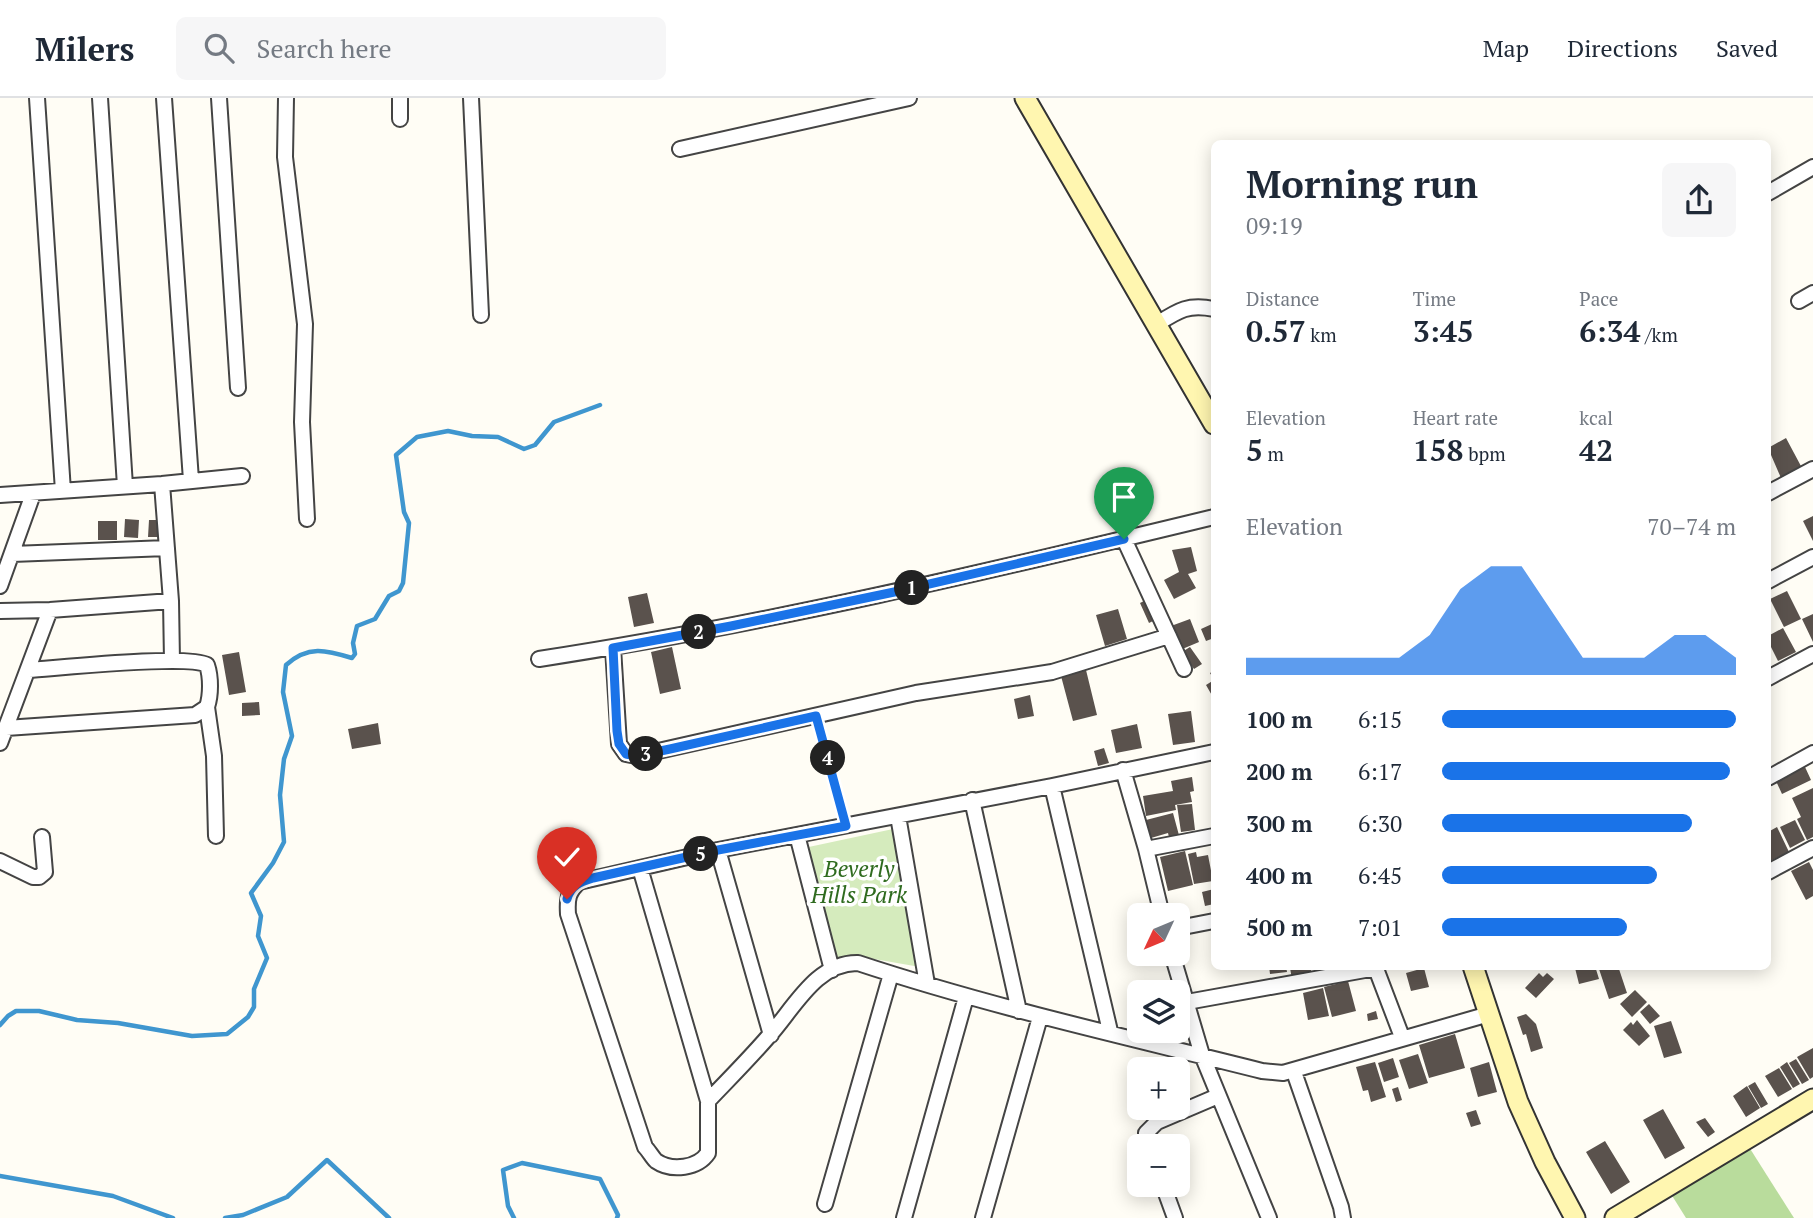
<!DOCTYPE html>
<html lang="en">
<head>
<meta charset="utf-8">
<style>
	body { margin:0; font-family:"PT Serif",serif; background:#f6f6f7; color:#1f2937; height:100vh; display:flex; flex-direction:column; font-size:26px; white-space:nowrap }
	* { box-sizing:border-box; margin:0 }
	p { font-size:23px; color:#747a83 }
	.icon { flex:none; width:38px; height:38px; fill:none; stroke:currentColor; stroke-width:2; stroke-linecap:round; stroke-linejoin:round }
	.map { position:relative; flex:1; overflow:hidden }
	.sheet { position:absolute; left:1211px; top:42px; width:560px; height:830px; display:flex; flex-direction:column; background:#fff; border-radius:10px; box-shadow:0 4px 18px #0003 }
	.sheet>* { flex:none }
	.needle { width:46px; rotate:226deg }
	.tools { position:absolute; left:1127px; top:805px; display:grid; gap:14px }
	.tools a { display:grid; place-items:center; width:63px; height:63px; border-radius:10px; background:#fff; box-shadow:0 4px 18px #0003; font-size:35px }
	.pin { position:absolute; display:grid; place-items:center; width:60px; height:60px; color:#fff; margin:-72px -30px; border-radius:50% 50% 50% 0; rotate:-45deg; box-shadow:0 0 7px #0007 }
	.pin .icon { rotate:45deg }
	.km { position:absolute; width:35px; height:35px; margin:-18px; border-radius:50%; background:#222; color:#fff; font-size:19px; line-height:35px; text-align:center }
	.round { display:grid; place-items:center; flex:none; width:74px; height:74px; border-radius:10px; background:#f6f6f7 }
	.summary { display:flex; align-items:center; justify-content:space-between; height:119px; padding:0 35px }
	h1 { font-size:38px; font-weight:700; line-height:52px }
	.figures { display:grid; grid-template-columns:repeat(3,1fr); gap:10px; height:119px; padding:7px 35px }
	.figures div { display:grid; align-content:center }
	.figures b { font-size:30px; font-weight:700 }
	.figures small { font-size:19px; font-weight:400 }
	.figures p { font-size:19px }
	.chart { height:196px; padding:14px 35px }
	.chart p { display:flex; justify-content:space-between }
	.chart svg { width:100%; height:126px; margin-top:7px; fill:#1a73e8; opacity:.7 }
	ul { padding:0 35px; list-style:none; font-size:23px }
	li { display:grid; grid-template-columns:112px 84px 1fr; align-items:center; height:52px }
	li i { height:18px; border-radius:9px; background:#1a73e8 }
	header { display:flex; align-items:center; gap:42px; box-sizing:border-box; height:98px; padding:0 35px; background:#fff; border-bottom:2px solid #e0e1e3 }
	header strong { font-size:33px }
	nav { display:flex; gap:38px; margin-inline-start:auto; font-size:24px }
	.search { width:490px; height:63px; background:#f6f6f7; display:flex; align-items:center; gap:18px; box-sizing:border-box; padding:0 24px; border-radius:10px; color:#747a83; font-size:26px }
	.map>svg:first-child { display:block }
	.green { fill:#d5ebbd }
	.forest { fill:#b9dc9c }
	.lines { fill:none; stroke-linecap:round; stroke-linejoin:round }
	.stream { stroke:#3f96cf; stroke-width:4.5 }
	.building { fill:#5a524d }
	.street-casing { stroke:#444; stroke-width:18 }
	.secondary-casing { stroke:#333; stroke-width:23 }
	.path { stroke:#333; stroke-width:2.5; stroke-dasharray:7 3.5; stroke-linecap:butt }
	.street { stroke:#fff; stroke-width:14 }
	.secondary { stroke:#fff6b0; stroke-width:19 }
	.route-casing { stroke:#fff; stroke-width:14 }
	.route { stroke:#1a73e8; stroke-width:9 }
	.labels { text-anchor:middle; stroke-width:7; stroke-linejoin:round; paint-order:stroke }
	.park-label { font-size:23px; font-style:italic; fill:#2f6b1f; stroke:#fff }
</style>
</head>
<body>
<header>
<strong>Milers</strong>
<div class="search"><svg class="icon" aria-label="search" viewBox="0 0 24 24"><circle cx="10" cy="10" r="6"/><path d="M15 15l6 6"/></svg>Search here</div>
<nav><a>Map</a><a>Directions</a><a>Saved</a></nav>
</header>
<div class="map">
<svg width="1813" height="1120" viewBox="0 0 1813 1120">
	<rect width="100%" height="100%" fill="#fffdf5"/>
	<path class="green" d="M893,731L920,869L857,858L835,868L804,750Z"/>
	<path class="forest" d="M1749,1049L1794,1120H1686L1671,1096Z"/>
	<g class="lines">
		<path class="stream" d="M0,927L8,918L16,913H39L77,922L118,925L192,938L227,936L248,919L254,909V891L267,860L258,838L261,818L251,795L273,765L284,744L280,697L284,661L292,638L283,594L286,567C308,547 326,552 352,560L355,556L353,545L357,528L375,521L389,498L399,493L403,485L409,425L404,414L396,357L417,339L448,333L472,338L498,339L524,351L535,347L554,324L600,307
			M0,1078L113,1098L173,1120
			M225,1120L243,1117L287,1099L327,1062L389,1120
			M514,1120L508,1108L503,1072L522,1065L600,1081L618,1117L617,1120"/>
	</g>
	<path class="building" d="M1786,340L1802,370L1781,380L1768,350Z
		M1813,418V443L1803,423Z
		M125,421L139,422L138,440L124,439Z
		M149,422H159L158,439H148Z
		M98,423H117V442H98Z
		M1191,449L1197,473L1188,476L1196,490L1174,501L1164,482L1179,474L1172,452Z
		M1787,493L1801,521L1784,529L1770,501Z
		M647,495L654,525L634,529L628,499Z
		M1148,501L1157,521L1149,525L1140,505Z
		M1118,511L1127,541L1105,548L1096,517Z
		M1813,516V544L1802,521Z
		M1190,521L1199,544L1180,552L1171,528Z
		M1212,526L1214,540L1206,543L1201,531Z
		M1783,530L1796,554L1778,563L1768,543V538Z
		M672,549L681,591L660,596L651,554Z
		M1190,549L1202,566L1194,571L1182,554Z
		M239,554L246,594L229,597L222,557Z
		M1086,572L1097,617L1073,623L1061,578Z
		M1214,573V601L1206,587L1214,582L1210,575Z
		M1030,597L1034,618L1018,621L1014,601Z
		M259,604L260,617L242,618V605Z
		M1191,613L1195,644L1173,647L1168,616Z
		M378,625L381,646L352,651L348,631Z
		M1137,626L1142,650L1116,655L1111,632Z
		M1104,650L1109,665L1098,668L1094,653Z
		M1805,669L1811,682L1782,696L1776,683Z
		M1192,679L1194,693L1190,694L1192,704L1175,707L1176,712L1146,718L1143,698L1173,693L1171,683Z
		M1813,690V739L1807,742L1797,721L1801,719L1792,700Z
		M1192,706L1195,732L1181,734L1177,707Z
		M1173,715L1180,741L1170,743L1168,735L1151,740L1146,722Z
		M1795,722L1805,742L1790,750L1780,729Z
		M1777,729L1789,754L1768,764V734Z
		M1185,753L1193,787L1168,793L1160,759Z
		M1196,754L1197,759L1208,757L1213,783L1194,786L1188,756Z
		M1809,764L1813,772V798L1806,802L1791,773Z
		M1214,791V806L1205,808L1202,794Z
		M1269,868H1286L1287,874L1270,876Z
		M1300,868H1310L1312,877L1292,881L1290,870Z
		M1580,868H1595L1599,881L1579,886L1575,870Z
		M1598,868H1618L1627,895L1609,901Z
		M1424,870L1429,889L1411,893L1406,875Z
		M1539,875L1543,879L1547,875L1554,881L1536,900L1525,890Z
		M1348,883L1356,913L1332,919L1324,889Z
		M1323,890L1329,918L1308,922L1303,895Z
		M1635,892L1647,904L1632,919L1620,906Z
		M1649,906L1660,918L1650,926L1640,914Z
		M1376,913L1378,921L1368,923L1367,916Z
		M1526,916L1536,926L1543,950L1531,954L1526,936L1523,937L1517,919Z
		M1637,922L1650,938L1639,948L1623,932L1631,924L1633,927Z
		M1671,923L1682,955L1664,960L1654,928Z
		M1455,936L1465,970L1429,980L1419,947Z
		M1813,950V979L1810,981L1797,959Z
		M1418,956L1428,985L1409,991L1399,962Z
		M1393,960L1399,979L1384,984L1378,965Z
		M1796,961L1809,982L1802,986L1789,965Z
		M1375,964L1386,999L1371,1004L1368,992L1363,993L1356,969Z
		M1489,964L1497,994L1478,999L1470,970Z
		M1787,964L1800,986L1793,990L1780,969Z
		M1779,970L1792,991L1778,999L1765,978Z
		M1755,984L1768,1006L1761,1010L1748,988Z
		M1747,988L1760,1010L1746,1019L1733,998Z
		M1398,989L1402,1002L1396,1004L1392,991Z
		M1663,1011L1685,1050L1665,1061L1643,1022Z
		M1476,1012L1481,1026L1471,1029L1466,1015Z
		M1705,1020L1715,1034L1708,1039L1696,1024Z
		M1605,1043L1630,1084L1611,1096L1586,1054Z"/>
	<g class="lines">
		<g class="street-casing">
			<path id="street" d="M37,0L63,393
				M100,0L125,388
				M164,0L191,382
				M219,0L238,290
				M286,0L285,59L305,226L302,324L307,421
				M400,0V21
				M471,0L481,217
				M680,51L909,0
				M1768,95L1813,69
				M1799,203L1813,195
				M1157,226C1179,212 1188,206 1214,211
				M162,386L171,503L172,563
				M1768,395L1813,371
				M0,397L162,386L242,378
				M1124,441L1184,571
				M12,456L167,450
				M1768,483L1813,459
				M0,488L33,396
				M0,513L50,512L171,503
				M613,550L619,646L626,656L636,658L916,595L1052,574L1169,538
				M539,561C767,526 991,473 1214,419
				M1768,580L1813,556
				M207,609L214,658L216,738
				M6,630L195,617L207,609C211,597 211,579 207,567C187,556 59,570 29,572
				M0,645L50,512
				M1123,672L1146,751L1162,817
				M1768,680L1813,655
				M1052,688L1110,933
				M972,702L1019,913
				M898,718L927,886
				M797,737L832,872
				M1146,751L1214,738
				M718,752L771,937
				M0,763L33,779H39L45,774L42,739
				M640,770L708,1003V1055C698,1070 672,1074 656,1063C652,1059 649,1053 645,1049L568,816C567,801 568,794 579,784L718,752L1052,688L1214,654
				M1768,774L1813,750
				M1178,830L1214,823
				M1172,856L1202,957L1269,1120
				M1375,868L1402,939
				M1187,904L1376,870
				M1294,974L1341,1109L1343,1120
				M708,1003C728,982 749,961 768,939C793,912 816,864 858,865C991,909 1127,939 1262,973L1283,975L1489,916
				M1149,1048L1146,1035L1157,1024L1218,998
				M1163,1087L1175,1120
				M825,1106L891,876
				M904,1120L966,899
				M983,1120L1040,919"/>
		</g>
		<g class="secondary-casing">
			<path id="secondary" d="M1025,0L1214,326
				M1473,868L1518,1004L1545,1064L1575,1120
				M1615,1120L1813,1001"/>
		</g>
		<path class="path" d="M819,630L843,714"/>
		<use href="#street" class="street"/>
		<use href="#secondary" class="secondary"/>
	</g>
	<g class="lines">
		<g class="route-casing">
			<path id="route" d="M567,801C571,787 580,784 593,780L718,752L846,728L816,618L670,651L636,658L626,656L619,646L617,633L613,550L731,528L899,493L1124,441"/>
		</g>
		<use href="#route" class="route"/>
	</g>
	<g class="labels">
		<g class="park-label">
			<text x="859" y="779">Beverly<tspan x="859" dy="26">Hills Park</tspan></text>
		</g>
	</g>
</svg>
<div class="tools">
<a><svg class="needle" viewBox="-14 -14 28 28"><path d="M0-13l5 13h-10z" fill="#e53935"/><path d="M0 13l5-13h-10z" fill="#747a83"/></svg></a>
<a><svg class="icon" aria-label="layers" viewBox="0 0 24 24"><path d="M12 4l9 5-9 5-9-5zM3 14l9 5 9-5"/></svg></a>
<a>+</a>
<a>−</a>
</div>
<div class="pin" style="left:1124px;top:441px;background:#1e9e55"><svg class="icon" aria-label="arrive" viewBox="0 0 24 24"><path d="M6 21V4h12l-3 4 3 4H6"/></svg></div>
<div class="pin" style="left:567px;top:801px;background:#d93025"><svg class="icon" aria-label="check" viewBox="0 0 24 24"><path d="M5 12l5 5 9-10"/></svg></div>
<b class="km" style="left:912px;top:490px">1</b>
<b class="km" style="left:699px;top:534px">2</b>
<b class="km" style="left:646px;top:656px">3</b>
<b class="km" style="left:828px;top:660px">4</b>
<b class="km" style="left:701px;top:756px">5</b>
<section class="sheet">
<div class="summary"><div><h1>Morning run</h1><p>09:19</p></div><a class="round"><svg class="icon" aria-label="share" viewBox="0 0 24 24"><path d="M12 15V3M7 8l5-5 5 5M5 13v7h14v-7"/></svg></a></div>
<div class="figures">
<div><p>Distance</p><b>0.57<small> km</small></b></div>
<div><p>Time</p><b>3:45</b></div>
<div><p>Pace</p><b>6:34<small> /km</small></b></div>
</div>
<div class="figures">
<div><p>Elevation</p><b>5<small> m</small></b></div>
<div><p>Heart rate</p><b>158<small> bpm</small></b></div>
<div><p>kcal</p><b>42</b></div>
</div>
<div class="chart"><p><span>Elevation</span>70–74 m</p>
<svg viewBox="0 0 160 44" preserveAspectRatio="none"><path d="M0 44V38L10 38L20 38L30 38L40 38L50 38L60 30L70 14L80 6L90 6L100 22L110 38L120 38L130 38L140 30L150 30L160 38V44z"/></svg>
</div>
<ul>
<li><b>100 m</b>6:15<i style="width:100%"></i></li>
<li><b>200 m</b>6:17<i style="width:98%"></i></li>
<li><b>300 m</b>6:30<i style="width:85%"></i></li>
<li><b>400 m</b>6:45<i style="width:73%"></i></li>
<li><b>500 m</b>7:01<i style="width:63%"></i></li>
</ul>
</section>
</div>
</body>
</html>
